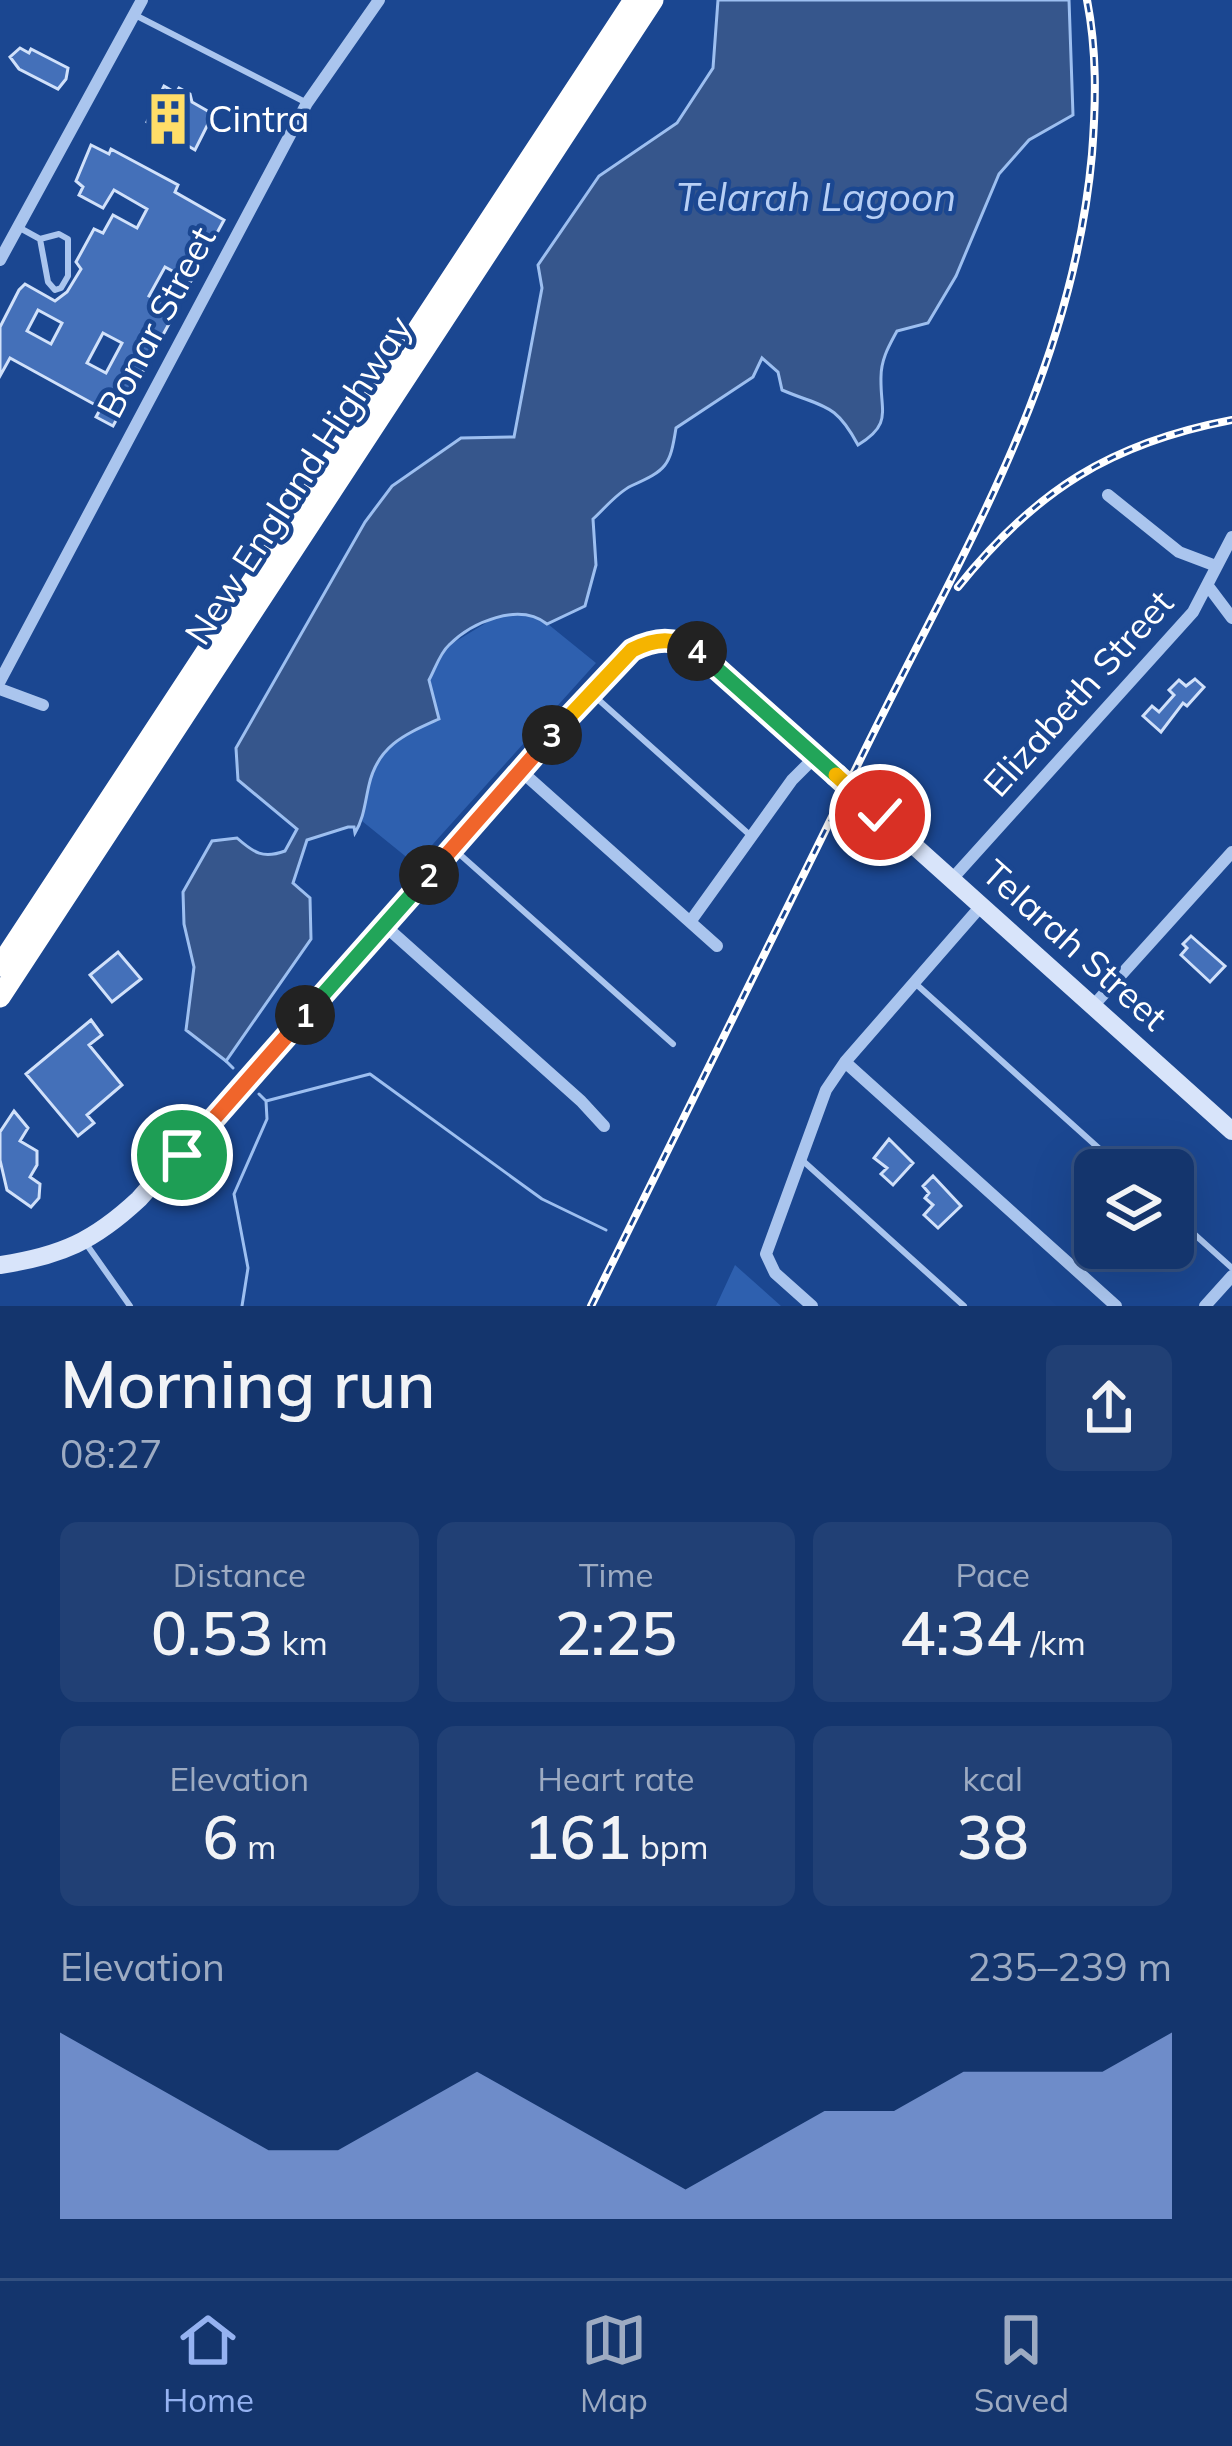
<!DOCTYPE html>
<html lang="en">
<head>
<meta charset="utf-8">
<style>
	body { margin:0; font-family:Mulish,sans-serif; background:#214075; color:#f1f3f6; height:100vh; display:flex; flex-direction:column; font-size:45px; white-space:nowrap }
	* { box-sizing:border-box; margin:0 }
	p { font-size:39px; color:#9dabc2 }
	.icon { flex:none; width:66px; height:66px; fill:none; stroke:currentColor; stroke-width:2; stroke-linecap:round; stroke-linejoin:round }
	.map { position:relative; height:1306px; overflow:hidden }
	.panel { display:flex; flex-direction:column; background:#14356d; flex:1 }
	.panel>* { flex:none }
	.tools { position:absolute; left:1074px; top:1149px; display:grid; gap:24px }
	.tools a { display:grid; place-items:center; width:120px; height:120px; border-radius:18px; background:#14356d; box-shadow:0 12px 48px #0002,0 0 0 3px #335080; font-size:60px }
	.pin { position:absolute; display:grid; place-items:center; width:102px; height:102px; color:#fff; margin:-51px; border:6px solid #fff; border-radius:50%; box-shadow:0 3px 12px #0007 }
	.km { position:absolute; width:60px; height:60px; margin:-30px; border-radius:50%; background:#222; color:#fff; font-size:33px; line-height:60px; text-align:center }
	.round { display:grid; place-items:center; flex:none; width:126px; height:126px; border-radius:18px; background:#214075 }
	.summary { display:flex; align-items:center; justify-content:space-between; height:204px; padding:0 60px }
	h1 { font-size:66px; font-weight:600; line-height:90px }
	.figures { display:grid; grid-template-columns:repeat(3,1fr); gap:18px; height:204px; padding:12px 60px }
	.figures div { display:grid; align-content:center; border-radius:18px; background:#214075; text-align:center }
	.figures b { font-size:60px; font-weight:600 }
	.figures small { font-size:33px; font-weight:400 }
	.figures p { font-size:33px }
	.chart { height:336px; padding:24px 60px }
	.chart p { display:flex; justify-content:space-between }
	.chart svg { width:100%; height:216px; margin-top:12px; fill:#95b2f1; opacity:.7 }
	.tabs { display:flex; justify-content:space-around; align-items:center; height:168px; border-top:3px solid #335080; background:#14356d; font-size:33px; color:#9dabc2 }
	.tabs a { display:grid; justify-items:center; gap:6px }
	.tabs .current { color:#95b2f1 }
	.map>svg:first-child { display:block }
	.green { fill:#2e60af }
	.water { fill:#36568c; stroke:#9dbff0; stroke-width:3 }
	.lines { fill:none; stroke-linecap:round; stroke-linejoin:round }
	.stream { stroke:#9dbff0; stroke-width:3 }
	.building { fill:#4470b9; stroke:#d1e1fa; stroke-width:3; fill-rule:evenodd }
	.lane { stroke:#aac5ee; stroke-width:6 }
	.street { stroke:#aac5ee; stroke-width:12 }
	.secondary { stroke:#d8e4fa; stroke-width:18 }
	.highway { stroke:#fff; stroke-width:21 }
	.rail-casing { stroke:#fff; stroke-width:8 }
	.rail { stroke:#1b4791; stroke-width:3; stroke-dasharray:9; stroke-linecap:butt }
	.secondary-bridge { stroke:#d8e4fa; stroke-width:18 }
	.split-1-casing { stroke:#fff; stroke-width:24 }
	.split-2-casing { stroke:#fff; stroke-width:24 }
	.split-3-casing { stroke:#fff; stroke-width:24 }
	.split-4-casing { stroke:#fff; stroke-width:24 }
	.split-5-casing { stroke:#fff; stroke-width:24 }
	.split-6-casing { stroke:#fff; stroke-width:24 }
	.split-1 { stroke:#f0652b; stroke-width:15 }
	.split-2 { stroke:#22a559; stroke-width:15 }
	.split-3 { stroke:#f0652b; stroke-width:15 }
	.split-4 { stroke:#f5b400; stroke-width:15 }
	.split-5 { stroke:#22a559; stroke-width:15 }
	.split-6 { stroke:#f5b400; stroke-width:15 }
	.labels { text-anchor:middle; stroke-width:9; stroke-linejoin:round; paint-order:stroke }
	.poi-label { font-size:36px; fill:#fff; stroke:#1b4791; text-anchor:start }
	.street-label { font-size:36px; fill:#fff; stroke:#1b4791 }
	.water-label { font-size:39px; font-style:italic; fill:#b7cff5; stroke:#1b4791 }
</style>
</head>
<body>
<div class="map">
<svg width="1232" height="1306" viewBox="0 0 1232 1306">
	<rect width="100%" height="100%" fill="#1b4791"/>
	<path class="green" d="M499,615L538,616L596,663L415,864L362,821L370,777L448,646Z
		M735,1265L781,1306H716Z"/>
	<path class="water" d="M718,0H1069L1073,115L1029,140L999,174L956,276L928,323L897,331C889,346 881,359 881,377C880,411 893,424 858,445C835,402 824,408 782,390L778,372L762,358L753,377L676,428C670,466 667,470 631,486C618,492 604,509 593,519L596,565L585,606L547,624C519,602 472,622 449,645C440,653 435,669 429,680L439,719C406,734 378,745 369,785C365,802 364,818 355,833L354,827H348L307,840L293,883L310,898L311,939L226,1061L186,1030L194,967L184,924L183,892L212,841L237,838C254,853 263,859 285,851L297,829L238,780L236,748L365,522L392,486L461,438L514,437L542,288L538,265L599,176L677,123L713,68Z"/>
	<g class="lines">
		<path class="stream" d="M226,1061L233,1068
			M266,1101L370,1074L542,1199L606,1230
			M242,1306L248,1268L234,1194L267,1119L266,1101L259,1094"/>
	</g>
	<path class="building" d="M20,48L29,53L31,49L68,68L66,79L58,89L19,69L10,57Z
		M164,86L176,93L179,88L190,94L192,102L213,114L195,150L147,122Z
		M91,145L109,154L111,149L178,185L175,192L224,220L191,281L165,267L149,296L176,311L113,426L96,417L101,408L10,358L0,376V327L19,290L25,284L55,301L67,292L81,269L76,262L94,229L103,233L113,215L137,228L147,209L114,190L103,208L79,195L83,187L76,181ZM38,310L62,323L51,344L27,331ZM103,333L122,343L106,373L87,363Z
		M1195,679L1204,687L1187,706L1183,703L1161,732L1143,716L1152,706L1159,712L1174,695L1169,690L1179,680L1186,686Z
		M1191,936L1225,966L1210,982L1181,955L1187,948L1183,944Z
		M118,952L141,979L112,1002L90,975Z
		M91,1020L102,1035L89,1045L122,1085L87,1115L94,1123L78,1136L26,1074Z
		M14,1111L28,1128L20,1141L37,1151V1165L30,1177L40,1184L39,1198L31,1207L7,1190L0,1160V1132Z
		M889,1139L913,1163L893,1185L881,1174L887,1168L874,1158Z
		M933,1176L961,1206L938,1228L924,1215L933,1205L925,1198L929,1193L923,1186Z"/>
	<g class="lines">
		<path class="lane" d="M137,16L307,103
			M20,228L40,239L48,282L55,290L61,288L68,276V239L59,234L40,239
			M591,693L751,836
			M456,851L673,1044
			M916,984L1123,1170
			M802,1160L964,1306
			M1173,1215L1232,1268
			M87,1245L130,1306"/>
		<path class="street" d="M0,260L142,0
			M1108,495L1179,552L1216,566
			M1208,586L1232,618
			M0,681L307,103L379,0
			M0,689L43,705
			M521,771L717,946
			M952,879L1193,612L1232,537
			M690,922L792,780L815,757
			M384,925L581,1101L604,1126
			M1093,1006L1232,852
			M845,1062L1116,1306
			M812,1306L775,1273L766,1254L826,1090L845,1062L981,906
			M1205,1306L1232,1276"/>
		<path class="secondary" d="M880,815L1232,1131
			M0,1265C61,1256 94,1241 139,1199L590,692C621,658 641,629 691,646L832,771"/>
		<path class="highway" d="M0,966L634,0
			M0,997L653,0"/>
		<g class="rail-casing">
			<path id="rail" d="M958,587C1036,490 1111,443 1232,420
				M591,1306C680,1124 770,942 860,760C957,560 1072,380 1092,154C1096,102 1097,51 1087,0"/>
		</g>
		<use href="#rail" class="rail"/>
		<path class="secondary-bridge" d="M832,771L880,815"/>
	</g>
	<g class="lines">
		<g class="split-1-casing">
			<path id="split-1" d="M182,1155L305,1015"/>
		</g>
		<g class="split-2-casing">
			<path id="split-2" d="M305,1015L429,875"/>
		</g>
		<g class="split-3-casing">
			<path id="split-3" d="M429,875L552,735"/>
		</g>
		<g class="split-4-casing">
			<path id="split-4" d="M552,735L632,650C656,638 674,637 697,651"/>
		</g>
		<g class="split-5-casing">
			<path id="split-5" d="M697,651L836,775"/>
		</g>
		<g class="split-6-casing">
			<path id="split-6" d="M836,775L880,815"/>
		</g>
		<use href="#split-1" class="split-1"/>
		<use href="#split-2" class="split-2"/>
		<use href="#split-3" class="split-3"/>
		<use href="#split-4" class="split-4"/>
		<use href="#split-5" class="split-5"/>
		<use href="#split-6" class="split-6"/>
	</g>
	<defs>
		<g id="building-bare" transform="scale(4.14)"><path d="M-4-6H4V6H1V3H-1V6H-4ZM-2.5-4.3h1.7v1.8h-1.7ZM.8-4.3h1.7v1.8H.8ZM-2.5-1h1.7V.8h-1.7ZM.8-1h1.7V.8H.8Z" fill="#ffdd68" stroke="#1b4791" stroke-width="2.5" paint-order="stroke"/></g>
	</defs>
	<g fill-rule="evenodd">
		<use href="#building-bare" x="168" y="119"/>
	</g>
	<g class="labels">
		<g class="poi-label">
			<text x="208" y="132">Cintra</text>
		</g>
		<g class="street-label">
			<text transform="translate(156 322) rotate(-62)" y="13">Bonar Street</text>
			<text transform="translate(298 480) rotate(-57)" y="13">New England Highway</text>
			<text transform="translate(1078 693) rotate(-48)" y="13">Elizabeth Street</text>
			<text transform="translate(1075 945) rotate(42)" y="13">Telarah Street</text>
		</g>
		<g class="water-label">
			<text x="816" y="211">Telarah Lagoon</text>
		</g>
	</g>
</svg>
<div class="tools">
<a><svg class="icon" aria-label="layers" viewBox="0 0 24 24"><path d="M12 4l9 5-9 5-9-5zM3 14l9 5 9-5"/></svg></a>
</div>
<div class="pin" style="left:182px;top:1155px;background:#1e9e55"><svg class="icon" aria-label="arrive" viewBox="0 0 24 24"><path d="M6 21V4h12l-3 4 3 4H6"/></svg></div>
<div class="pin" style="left:880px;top:815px;background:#d93025"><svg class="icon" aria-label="check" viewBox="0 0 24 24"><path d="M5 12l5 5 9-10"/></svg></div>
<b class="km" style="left:305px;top:1015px">1</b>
<b class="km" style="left:429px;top:875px">2</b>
<b class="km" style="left:552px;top:735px">3</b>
<b class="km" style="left:697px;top:651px">4</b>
</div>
<section class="panel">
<div class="summary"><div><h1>Morning run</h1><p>08:27</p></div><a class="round"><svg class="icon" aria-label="share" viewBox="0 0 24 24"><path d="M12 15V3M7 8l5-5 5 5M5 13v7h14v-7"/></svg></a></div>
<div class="figures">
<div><p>Distance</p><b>0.53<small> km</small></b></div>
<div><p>Time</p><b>2:25</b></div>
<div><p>Pace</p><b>4:34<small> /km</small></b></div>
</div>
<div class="figures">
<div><p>Elevation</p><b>6<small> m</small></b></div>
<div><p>Heart rate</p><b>161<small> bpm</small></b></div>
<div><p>kcal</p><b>38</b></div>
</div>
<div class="chart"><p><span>Elevation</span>235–239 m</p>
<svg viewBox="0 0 160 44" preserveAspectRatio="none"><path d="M0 44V6L10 14L20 22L30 30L40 30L50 22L60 14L70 22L80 30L90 38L100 30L110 22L120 22L130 14L140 14L150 14L160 6V44z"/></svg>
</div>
</section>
<nav class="tabs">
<a class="current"><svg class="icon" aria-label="home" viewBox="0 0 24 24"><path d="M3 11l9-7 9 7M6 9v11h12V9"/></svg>Home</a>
<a><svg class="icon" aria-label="map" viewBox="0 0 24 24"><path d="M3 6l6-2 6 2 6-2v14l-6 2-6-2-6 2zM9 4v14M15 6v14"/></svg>Map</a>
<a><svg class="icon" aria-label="saved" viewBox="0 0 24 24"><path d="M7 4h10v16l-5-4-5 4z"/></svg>Saved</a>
</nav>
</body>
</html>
